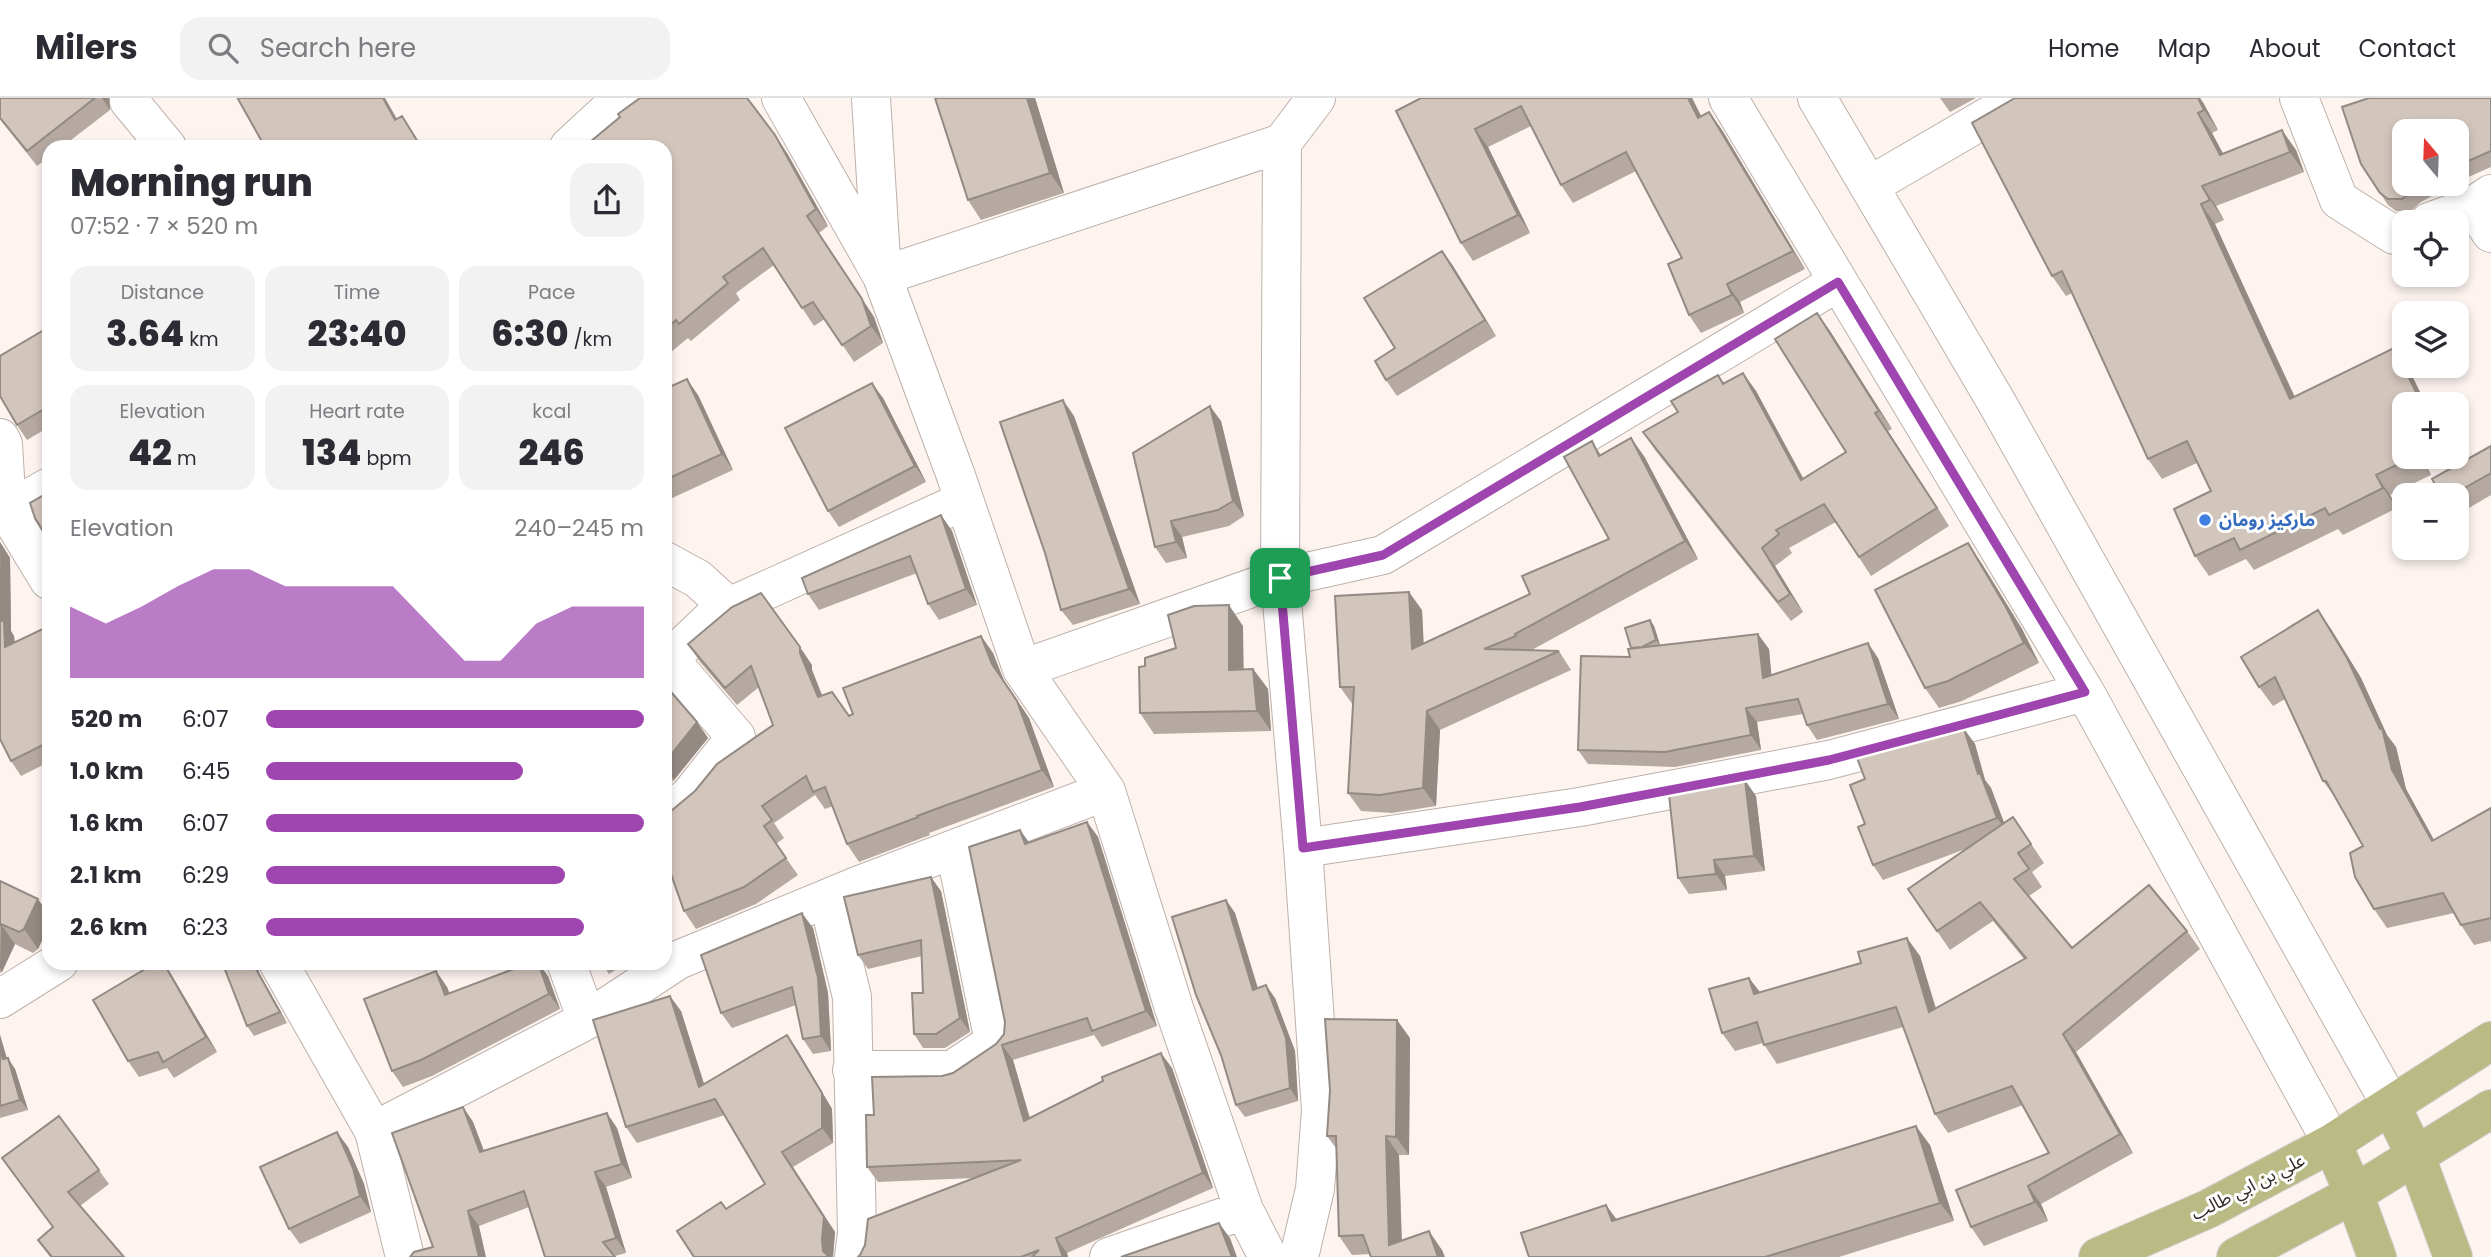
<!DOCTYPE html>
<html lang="en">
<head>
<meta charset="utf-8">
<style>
	body { margin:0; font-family:Poppins,"Noto Sans Arabic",sans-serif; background:#f2f2f3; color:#2b2b33; height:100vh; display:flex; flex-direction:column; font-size:26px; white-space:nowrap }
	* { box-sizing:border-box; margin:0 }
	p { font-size:23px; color:#7c7c81 }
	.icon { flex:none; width:38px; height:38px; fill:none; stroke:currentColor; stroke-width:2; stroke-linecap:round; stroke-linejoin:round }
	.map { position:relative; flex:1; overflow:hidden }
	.panel { position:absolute; left:42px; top:42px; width:630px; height:830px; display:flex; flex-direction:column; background:#fff; border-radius:21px; box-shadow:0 4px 10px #0003 }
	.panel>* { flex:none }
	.needle { width:46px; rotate:341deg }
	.controls { position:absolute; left:2392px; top:21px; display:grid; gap:14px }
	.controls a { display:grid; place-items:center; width:77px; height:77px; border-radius:14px; background:#fff; box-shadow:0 4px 10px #0003; font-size:35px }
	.pin { position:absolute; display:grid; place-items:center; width:60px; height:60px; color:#fff; margin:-30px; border-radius:14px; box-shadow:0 4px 10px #0006 }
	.round { display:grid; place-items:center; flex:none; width:74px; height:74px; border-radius:21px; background:#f2f2f3 }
	.head { display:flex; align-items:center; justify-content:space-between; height:119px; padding:0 28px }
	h1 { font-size:38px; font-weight:800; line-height:52px }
	.figures { display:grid; grid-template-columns:repeat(3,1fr); gap:10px; height:119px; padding:7px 28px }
	.figures div { display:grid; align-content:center; border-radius:18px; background:#f2f2f3; text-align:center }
	.figures b { font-size:35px; font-weight:800 }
	.figures small { font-size:19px; font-weight:400 }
	.figures p { font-size:19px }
	.chart { height:196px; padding:14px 28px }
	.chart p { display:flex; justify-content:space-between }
	.chart svg { width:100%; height:126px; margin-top:7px; fill:#9f45b0; opacity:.7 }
	ul { padding:0 28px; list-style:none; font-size:23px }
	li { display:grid; grid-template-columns:112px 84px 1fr; align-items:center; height:52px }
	li i { height:18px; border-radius:9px; background:#9f45b0 }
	header { display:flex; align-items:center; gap:42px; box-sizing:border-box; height:98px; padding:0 35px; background:#fff; border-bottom:2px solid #e1e1e2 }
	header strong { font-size:33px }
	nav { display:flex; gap:38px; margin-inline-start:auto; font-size:24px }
	.search { width:490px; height:63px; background:#f2f2f3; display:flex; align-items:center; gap:18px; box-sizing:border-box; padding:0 24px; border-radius:21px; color:#7c7c81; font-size:26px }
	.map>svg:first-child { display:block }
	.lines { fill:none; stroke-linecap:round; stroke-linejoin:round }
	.minor-casing { stroke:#beb0a9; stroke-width:40 }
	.major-casing { stroke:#d2d0d0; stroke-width:40 }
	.minor { stroke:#fff; stroke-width:38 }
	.major { stroke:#baba85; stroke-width:38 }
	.wall { fill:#b5a9a2 }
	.shaded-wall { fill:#938a84 }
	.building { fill:#d2c5bc; stroke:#938a84; stroke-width:2 }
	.route-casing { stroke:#fff; stroke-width:14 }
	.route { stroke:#9f45b0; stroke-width:9 }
	.shop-dot { fill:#3f7fe0; stroke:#fff; stroke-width:2.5 }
	.labels { text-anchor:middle; stroke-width:6; stroke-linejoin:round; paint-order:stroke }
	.shop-label { font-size:18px; font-weight:bold; fill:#366cbe; stroke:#fff; text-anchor:start }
	.street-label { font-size:18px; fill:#312b28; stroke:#fff }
</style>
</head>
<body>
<header>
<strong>Milers</strong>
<div class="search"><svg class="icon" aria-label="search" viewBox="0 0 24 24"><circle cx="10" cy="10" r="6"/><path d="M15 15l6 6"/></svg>Search here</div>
<nav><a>Home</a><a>Map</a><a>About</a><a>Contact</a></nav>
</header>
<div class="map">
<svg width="2491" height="1159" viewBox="0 0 2491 1159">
	<rect width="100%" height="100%" fill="#fdf4f0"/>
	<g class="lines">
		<g class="minor-casing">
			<path id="minor" d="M781,0L882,178L956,378L1022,571L1106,693L1174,910L1244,1112L1268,1159
				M871,0L882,178L1282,45
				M1728,0L2085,594L2332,1045
				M1817,0L1997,305L2391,1007
				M2299,0L2339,102L2394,137L2404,133
				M129,3L167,49
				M569,49L622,0
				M1869,88L2020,0
				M2491,96L2473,108L2491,135
				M2429,124L2473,108
				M0,340L3,346L7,413L49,482
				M0,415L7,413L49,389
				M665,463L698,481L729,509
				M665,565L720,513L964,403
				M1022,571L1280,480L1383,457L1838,184
				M665,718L690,697L736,639L675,568
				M1303,750L1580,709L1829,662L2085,594
				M828,801L852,899L857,1135L854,1159
				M278,864L374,1033L405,1159
				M566,864L587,922
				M0,901L59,864
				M852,972H952L994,944L955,751
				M374,1033L587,922L678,862L857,788L1106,693
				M1109,1159L1244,1112
				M1299,1159L1315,1091L1321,1012L1303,750L1280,480L1282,45L1316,0"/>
		</g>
		<g class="major-casing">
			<path id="major" d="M2391,1007L2416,1059L2453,1159
				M2332,1045L2354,1096L2377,1159
				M2098,1159L2208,1111L2332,1045L2491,943
				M2236,1159L2354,1096L2491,1011"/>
		</g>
		<use href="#minor" class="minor"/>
		<use href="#major" class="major"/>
	</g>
	<path class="wall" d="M0,0H109L110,12L62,49H49V59L37,68L0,21Z
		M935,0H1035L1064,95L981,122L968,102Z
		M1421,0H1692L1701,18L1709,14L1722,32L1805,171L1740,204L1744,215L1701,235L1689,217L1682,160L1636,73L1573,105L1561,87L1531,28L1488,49L1530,135L1473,163L1461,145Z
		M1940,0H1976L1950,14Z
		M2015,0H2200L2218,32L2212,35L2223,55L2296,52L2304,74L2216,108L2224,122L2215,126L2294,299L2394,250L2404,265V268L2408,270L2426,306H2404V359H2422L2431,377L2390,397L2397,410L2343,437L2338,431L2254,472L2246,461L2209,478L2195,458L2211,393L2197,365L2162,381L2148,361L2072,195L2066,198L2052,178Z
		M2491,0V69L2457,84V33L2404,86H2454L2421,104L2411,113H2396L2388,107L2380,95Z
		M665,49L787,55L828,128L819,135L874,219L883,245L854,264L825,221L814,228L774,167L736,195L740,202L691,243L688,240L665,259Z
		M1442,153L1453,168L1496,238L1397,298L1386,282L1395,250Z
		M1817,215L1830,233L1892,331L1888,333L1949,428L1871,478L1836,424L1789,450L1792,455L1775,468L1803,514L1791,523L1655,352L1643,334L1678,314L1718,277L1724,285L1743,275L1756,293L1803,381L1846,354Z
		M49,229V329L27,342L17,327Z
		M665,291L698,297L733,372L670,401L665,393Z
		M883,300L926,384L839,429L828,413Z
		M1074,318L1140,506L1073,527L1061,512L1045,455Z
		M1221,323L1244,418L1229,428L1182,439L1187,460L1166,465L1155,449Z
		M1592,343L1601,357L1644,358L1698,461L1530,553H1559L1571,572L1440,632L1436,708L1392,715L1361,713L1348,695L1353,607L1340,589L1422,512L1423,545L1530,496L1609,441Z
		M2491,348V397L2457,417V397H2441Z
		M941,417L952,433L977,507L939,522L928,506L917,475L819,512L808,496Z
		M0,444L10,460L11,533L14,538L15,545L49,528V664L21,678L11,663L0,641Z
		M1982,466L2022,531L2039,565L1962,603L1939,610L1925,590Z
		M1650,522L1654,528L1660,547L1769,551L1771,577L1878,560L1899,621L1817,642L1807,627L1803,616L1757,624L1761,652L1675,669L1588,666L1578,652L1630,559L1631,550Z
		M1243,528V571H1253L1268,591L1271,633L1154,636L1140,615L1145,568L1176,550Z
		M2331,531L2361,580L2387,637L2396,649L2406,691L2434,742L2491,710V843L2474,847L2461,827L2454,815L2387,830L2374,811L2363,748L2338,703L2323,683L2285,601L2273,608L2259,589Z
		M981,538L993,555L1004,583L1029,620L1054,689L929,735L930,737L859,764L847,746L833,708L825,711L815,697L774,725L784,740L776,746L798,777L756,806L696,831L684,813L667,764L665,765V718L773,627L759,589L737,607L700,564L688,546L812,567V572L822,598L849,618Z
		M665,587L697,624L708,640L674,682L665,689Z
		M1964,631L1975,646L1985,682L1991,690L2004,725L2013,719L2044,765L2032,774L2042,789L2029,798L2072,850L2187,833L2200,851L2076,954L2133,1055L2041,1106L2048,1123L1984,1148L1971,1129L2049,1055L2023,1007L1948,1035L1935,1016L1903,929L1777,966L1763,945L1735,953L1722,935L1749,880L1760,895L1920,858L1936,910L2024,861L1993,823L1950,852L1908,791L1968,750L1883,782L1873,767L1865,726V681Z
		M1756,698L1765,773L1725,778L1727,792L1689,796L1678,780Z
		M1087,724L1098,739L1157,928L1102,949L1094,937L1013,962L1030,1020L1172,970L1213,1090L1067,1155L1068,1159H858L974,1080L878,1084L867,1069L874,1017L942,978L953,975L996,946L1004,936L1020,732L1029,745Z
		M0,783L49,817V828L38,851L33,855L15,846L2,874L0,875Z
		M941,793L970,934L945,950H923L914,936L923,895L922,858L868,871L858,857Z
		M1226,802L1235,815L1258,890L1275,900L1295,953L1298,1003L1245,1019L1236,1007Z
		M813,830L828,895L831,953L813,956L803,941L796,907L732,930L721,915Z
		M163,864L172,878L217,954L174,980L167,970L139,979L128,963Z
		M601,864H628L609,876Z
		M436,873L447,889L449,895L548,878L560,911L432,978L403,989L392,973Z
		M259,875L287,925L254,938L247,928Z
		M681,913L704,986L787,937L798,953L832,1011L833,1045L793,1069L835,1134L833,1159H694L726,1111L765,1086L725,1017L637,1045L626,1029Z
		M0,937L7,960L15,971L28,1012L0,1020Z
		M1410,940L1409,1057H1399L1402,1143L1442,1152L1352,1157L1339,1138L1336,1050L1327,1038Z
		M463,1009L473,1024L484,1053L617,1030L632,1080L606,1089L626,1155L615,1158L529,1109L479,1128L433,1149Z
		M59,1018L109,1086L80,1108L124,1159H50L38,1142L53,1130Z
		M1930,1047L1954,1123L1839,1159H1529L1616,1121Z
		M348,1049L364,1086L371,1114L300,1146L289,1131Z"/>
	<path class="shaded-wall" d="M102,0H109L110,12Z
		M383,0H385L406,37L395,22Z
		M1027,0H1035L1064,95L1050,75Z
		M1688,0H1692L1711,38L1698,20Z
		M2198,0H2200L2204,6L2218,32L2204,12Z
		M1709,14L1722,32L1805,171L1793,153Z
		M2198,15L2212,35L2234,77L2220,57Z
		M402,18L412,33L422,49H421Z
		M1475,31L1488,49L1530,135L1518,117Z
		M2282,32L2296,52L2304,74L2290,54Z
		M775,37L787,55L828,128L816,111Z
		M2202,88L2216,108L2224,122L2210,102Z
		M2201,106L2215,126L2305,321L2290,301Z
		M807,118L874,219L883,245L871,228Z
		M1442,153L1453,168L1496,238L1485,222Z
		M1727,186L1740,204L1744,215L1732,197Z
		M1817,215L1830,233L1892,331L1879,313Z
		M2394,250L2404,265V268H2407L2426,306H2424L2417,296Z
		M1743,275L1756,293L1814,400L1801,382Z
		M687,281L698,297L733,372L722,356Z
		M872,285L883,300L926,384L915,368Z
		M1063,302L1074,318L1140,506L1129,491Z
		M1210,308L1221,323L1244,418L1233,403Z
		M2393,308L2404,324V331Z
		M1875,315L1888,333L1949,428L1937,410Z
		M1631,340L1644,358L1698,461L1685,443Z
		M2419,359H2422L2431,377Z
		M2376,377L2390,397L2397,410L2383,390Z
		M941,417L952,433L977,507L966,491Z
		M1171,423L1182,439L1187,460L1176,444Z
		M0,444L10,460L11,533L14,538L16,564L5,549L1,523Z
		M1968,445L1982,466L2022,531L2039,565L2024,545Z
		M1762,450L1775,468L1803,514L1790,496Z
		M1409,494L1422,512L1425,569L1412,551Z
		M1229,507L1243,528L1244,592L1229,572Z
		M2318,512L2331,531L2361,580L2387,637L2396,649L2406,691L2445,762L2432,743L2392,672Z
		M1650,522L1654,528L1660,547L1656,542Z
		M1758,536L1769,551L1773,594L1763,580Z
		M981,538L993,555L1004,583L1029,620L1054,689L1042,672L992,566Z
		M1868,545L1878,560L1899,621L1888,606Z
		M800,549L812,567V572L830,617L818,599L800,555Z
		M1253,571L1268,591L1271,633L1257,613Z
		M1746,610L1757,624L1761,652L1751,637Z
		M1427,613L1440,632L1436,708L1423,690Z
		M697,624L708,640L674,682L665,668V664Z
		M1964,631L1975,646L1985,682L1991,690L2008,735L1997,720L1978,676Z
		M1745,682L1756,698L1765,773L1754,758Z
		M1087,724L1098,739L1157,928L1146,913Z
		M1020,732L1031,747L1025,746Z
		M1714,762L1725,778L1727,792L1716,776Z
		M931,779L941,793L970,934L960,920Z
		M38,801L49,817V828L38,851L24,831Z
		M1226,802L1235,815L1262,905L1253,892Z
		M802,815L813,830L828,895L831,953L821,938Z
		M1,826L15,846L2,874L0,870Z
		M1907,840L1920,858L1942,933L1929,914Z
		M163,864L172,878L217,954L206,939Z
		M252,864H257L259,875L287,925L280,914Z
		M538,864L548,878L560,911L549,896Z
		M436,873L447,889L456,912L445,897Z
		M1749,880L1763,898L1754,896Z
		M1266,887L1275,900L1295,953L1298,1003L1290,990Z
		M670,898L681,913L710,1005L699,989Z
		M1397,922L1410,940L1409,1057L1396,1039Z
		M2063,936L2076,954L2133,1055L2120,1036Z
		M0,937L10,972L3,961L0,951Z
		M787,937L798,953L832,1011L833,1045L822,1030Z
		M1002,947L1013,962L1035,1039L1024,1023Z
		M1161,955L1172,970L1213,1090L1203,1075Z
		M8,960L15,971L28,1012L20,1002Z
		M463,1009L473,1024L490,1069L480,1054Z
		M607,1015L617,1030L632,1080L622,1066Z
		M1916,1028L1930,1047L1954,1123L1940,1105Z
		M337,1034L348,1049L364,1086L371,1114L360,1098Z
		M1386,1038L1399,1057L1402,1159L1389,1147Z
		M782,1054L835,1134L833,1159H828L823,1153L822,1141Z
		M595,1074L606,1089L626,1155L616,1140Z
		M2028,1088L2041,1106L2048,1123L2035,1104Z
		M1606,1107L1620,1126L1612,1123Z
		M468,1113L479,1128L486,1159H479Z
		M1219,1125L1230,1140L1237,1159H1232Z
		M1429,1133L1442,1152L1445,1159H1438Z
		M1056,1140L1067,1155L1068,1159H1063Z"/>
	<path class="building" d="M0,0H95L27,53L0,20Z
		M240,0H383L395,22L402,18L421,49H265L238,1Z
		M640,0H747L775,37L816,111L807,118L862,201L871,228L842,247L813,204L802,210L763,150L723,179L728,185L679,226L676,222L665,232V49H584L620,19L618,16Z
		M935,0H1027L1050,75L968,102Z
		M1421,0H1688L1698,20L1709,14L1793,153L1727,186L1732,197L1689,217L1668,166L1682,160L1626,54L1561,87L1521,8L1475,31L1518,117L1461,145L1396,13Z
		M2015,0H2198L2204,12L2198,15L2220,57L2282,32L2290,54L2202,88L2210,102L2201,106L2290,301L2394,250L2417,296L2393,308L2404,331V359H2413L2376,377L2383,390L2329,417L2325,410L2240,452L2234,440L2195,458L2174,411L2211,393L2187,343L2148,361L2062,173L2052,178L1972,25Z
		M2369,0H2491V53L2457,68V33H2404V86H2423L2413,92L2402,101H2388L2380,95L2361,66L2342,9Z
		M1442,153L1485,222L1386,282L1375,263L1395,250L1364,200Z
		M1817,215L1879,313L1875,315L1937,410L1859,459L1824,406L1776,432L1779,436L1762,450L1790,496L1778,504L1643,334L1678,314L1671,303L1718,277L1723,286L1743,275L1801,382L1846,354L1775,241Z
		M49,229V308L17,327L0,298V258Z
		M687,281L722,356L665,382V291Z
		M872,285L915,368L828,413L785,330Z
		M1063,302L1129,491L1061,512L1045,455L1000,324Z
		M1210,308L1233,403L1218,412L1171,423L1176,444L1155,449L1133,355Z
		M1631,340L1685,443L1515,536L1516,538L1484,551L1559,553L1427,613L1423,690L1380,697L1348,695L1354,589H1340L1335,498L1409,494L1412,551L1530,496L1522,478L1609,441L1564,359L1592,343L1599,358Z
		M2491,348V375L2452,397H2441L2432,381Z
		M49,394V442L35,420L30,405Z
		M941,417L966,491L928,506L910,458L808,496L802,480Z
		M1968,445L2007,511L2024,545L1948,583L1925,590L1875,492Z
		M0,472L1,523H4L5,549L49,528V644L11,663L0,641Z
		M761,495L800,549V555L818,599L832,594L849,618L853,616L843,590L981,538L992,566L1017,603L1042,672L917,718L918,719L847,746L825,689L813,694L806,678L762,708L772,722L764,728L786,760L744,789L684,813L665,759V718L695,693L717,666L773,627L751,568L725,590L688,546L732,509Z
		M1229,507V572L1253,571L1257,613L1140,615L1139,569L1145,568V560L1176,550L1168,517L1194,508Z
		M2318,512L2347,560L2380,631L2382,630L2392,672L2432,743L2491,710V820L2461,827L2443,795L2374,811L2355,779L2350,755L2363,748L2326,683H2323L2275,579L2259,589L2241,559Z
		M1650,522L1656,542L1642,549L1631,550L1625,530Z
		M1758,536L1763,580L1868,545L1888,606L1807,627L1798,601L1746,610L1751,637L1665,654L1578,652L1581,558L1630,559L1628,551Z
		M665,587L697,624L665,664Z
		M1964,631L1978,676L1980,675L1997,720L1873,767L1858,729L1865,726L1850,687L1865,681L1857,660Z
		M1745,682L1754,758L1714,762L1716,776L1678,780L1669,697Z
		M2013,719L2031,746L2018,755L2029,771L2014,781L2072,850L2149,787L2187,833L2063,936L2120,1036L2028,1088L2035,1104L1971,1129L1956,1092L2049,1055L2012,988L1935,1016L1896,909L1764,947L1757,924L1722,935L1709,891L1749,880L1754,896L1861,865L1858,854L1907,840L1929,914L2026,860L1980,804L1937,833L1908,791Z
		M1087,724L1146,913L1092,933L1087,920L1002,947L1024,1023L1103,983L1102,979L1161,955L1203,1075L1056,1140L1063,1159H1032L1039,1152L1021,1159H858L860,1157L865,1147L868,1121L1021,1062L867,1069L866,1017H874L872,979L942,978L953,975L996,946L1004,936L1005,924L969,749L1020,732L1025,746Z
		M931,779L960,920L936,936H914L912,895H923L921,842L858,857L844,799Z
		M0,783L38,801L24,831L19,834L1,826L0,828Z
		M1226,802L1253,892L1266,887L1286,940L1290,990L1236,1007L1221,957L1196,897L1172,819Z
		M802,815L818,880L821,938L803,941L792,889L721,915L701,857Z
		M157,864H163L206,939L163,964L158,954L128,963L93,902Z
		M222,864H252L280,914L247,928Z
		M532,864H538L549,896L421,962L392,973L364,901L436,873L445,897Z
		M670,898L699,989L787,937L822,995V1030L782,1054L824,1119L822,1141L823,1153L829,1159H694L677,1133L721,1104L726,1111L765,1086L715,1001L626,1029L593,922Z
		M1325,921L1397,922L1396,1039L1386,1038L1389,1147L1429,1133L1438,1159H1371L1363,1137L1339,1138L1336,1038H1327L1330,992Z
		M0,951L3,961L8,960L20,1002L0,1008Z
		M463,1009L480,1054L607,1015L622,1066L595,1074L616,1140L603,1144L615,1159H545L524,1093L468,1113L479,1159H410L414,1154L433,1149L392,1035Z
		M59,1018L99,1072L68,1094L124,1159H52L38,1142L53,1129L2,1060Z
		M1916,1028L1940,1105L1765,1159H1529L1521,1135L1606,1107L1612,1123Z
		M337,1034L353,1070L360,1098L289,1131L260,1069Z
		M1219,1125L1232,1159H1121Z"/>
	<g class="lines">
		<g class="route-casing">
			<path id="route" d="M1838,184L2085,594L1829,662L1580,709L1303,750L1280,480L1383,457Z"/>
		</g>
		<use href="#route" class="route"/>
	</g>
	<circle class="shop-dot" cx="2205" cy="422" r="7"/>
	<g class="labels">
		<g class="shop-label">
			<text x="2219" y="428">ماركيز رومان</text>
		</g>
		<g class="street-label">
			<text transform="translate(2248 1089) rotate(-27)" y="6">علي بن ابي طالب</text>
		</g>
	</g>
</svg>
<div class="controls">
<a><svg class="needle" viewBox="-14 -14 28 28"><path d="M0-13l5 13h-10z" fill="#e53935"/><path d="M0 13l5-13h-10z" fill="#7c7c81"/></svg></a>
<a><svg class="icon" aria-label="locate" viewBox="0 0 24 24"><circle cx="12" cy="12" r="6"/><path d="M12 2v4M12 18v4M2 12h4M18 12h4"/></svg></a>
<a><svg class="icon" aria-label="layers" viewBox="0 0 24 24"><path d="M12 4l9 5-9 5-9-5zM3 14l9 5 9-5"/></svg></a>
<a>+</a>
<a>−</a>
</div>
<div class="pin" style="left:1280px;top:480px;background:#1e9e55"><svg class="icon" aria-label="arrive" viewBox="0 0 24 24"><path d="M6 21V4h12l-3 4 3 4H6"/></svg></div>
<section class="panel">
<div class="head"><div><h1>Morning run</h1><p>07:52 · 7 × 520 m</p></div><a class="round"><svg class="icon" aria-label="share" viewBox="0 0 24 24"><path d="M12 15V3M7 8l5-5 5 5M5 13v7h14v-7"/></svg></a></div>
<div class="figures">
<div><p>Distance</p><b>3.64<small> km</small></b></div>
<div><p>Time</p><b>23:40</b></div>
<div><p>Pace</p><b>6:30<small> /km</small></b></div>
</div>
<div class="figures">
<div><p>Elevation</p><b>42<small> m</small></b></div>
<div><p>Heart rate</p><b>134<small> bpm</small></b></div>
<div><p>kcal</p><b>246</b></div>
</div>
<div class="chart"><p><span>Elevation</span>240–245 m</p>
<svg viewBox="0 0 160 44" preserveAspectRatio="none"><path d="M0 44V19L10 25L20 19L30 12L40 6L50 6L60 12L70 12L80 12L90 12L100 25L110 38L120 38L130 25L140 19L150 19L160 19V44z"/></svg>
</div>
<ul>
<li><b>520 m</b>6:07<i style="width:100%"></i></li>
<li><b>1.0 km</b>6:45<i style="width:68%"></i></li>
<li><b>1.6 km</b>6:07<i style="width:100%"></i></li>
<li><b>2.1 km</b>6:29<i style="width:79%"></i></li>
<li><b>2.6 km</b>6:23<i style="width:84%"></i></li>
</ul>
</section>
</div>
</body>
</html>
